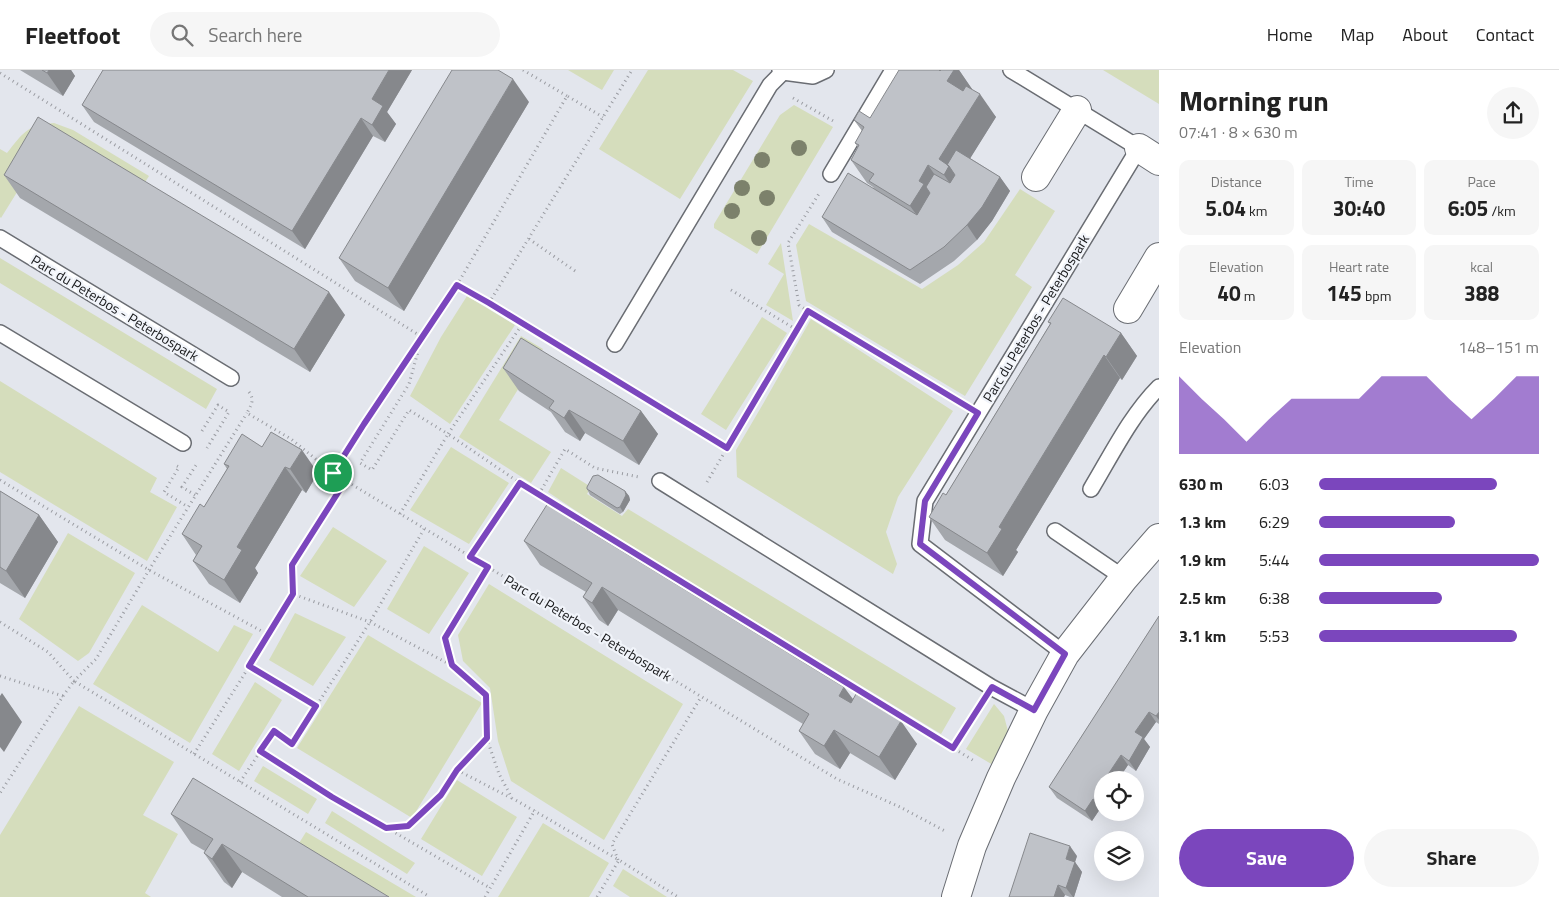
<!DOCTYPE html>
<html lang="en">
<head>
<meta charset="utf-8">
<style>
	body { margin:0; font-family:"Titillium Web",sans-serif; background:#f6f6f6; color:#222; height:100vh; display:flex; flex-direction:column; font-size:19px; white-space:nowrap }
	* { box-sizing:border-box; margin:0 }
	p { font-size:16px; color:#767676 }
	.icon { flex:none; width:28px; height:28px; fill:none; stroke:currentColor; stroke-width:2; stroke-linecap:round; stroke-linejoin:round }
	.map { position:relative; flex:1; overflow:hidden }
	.sheet { display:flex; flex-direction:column; background:#fff; width:400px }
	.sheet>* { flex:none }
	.tools { position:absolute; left:1094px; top:701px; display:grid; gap:10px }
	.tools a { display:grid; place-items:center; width:50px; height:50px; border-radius:50%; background:#fff; box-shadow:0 5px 20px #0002; font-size:25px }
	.pin { position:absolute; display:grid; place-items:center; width:42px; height:42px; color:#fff; margin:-21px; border:2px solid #fff; border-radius:50%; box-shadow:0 1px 5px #0007 }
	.round { display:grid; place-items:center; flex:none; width:52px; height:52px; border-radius:26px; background:#f6f6f6 }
	.overview { display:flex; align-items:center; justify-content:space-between; height:85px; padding:0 20px }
	h1 { font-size:28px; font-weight:700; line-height:38px }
	.figures { display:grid; grid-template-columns:repeat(3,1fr); gap:8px; height:85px; padding:5px 20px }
	.figures div { display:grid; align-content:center; border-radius:10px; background:#f6f6f6; text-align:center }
	.figures b { font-size:21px; font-weight:700 }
	.figures small { font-size:14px; font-weight:400 }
	.figures p { font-size:14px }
	.chart { height:140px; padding:10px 20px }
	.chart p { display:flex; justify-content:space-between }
	.chart svg { width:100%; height:90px; margin-top:5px; fill:#7b46bd; opacity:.7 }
	.button { display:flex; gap:10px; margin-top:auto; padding:10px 20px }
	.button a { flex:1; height:58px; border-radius:30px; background:#7b46bd; color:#fff; font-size:20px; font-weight:700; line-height:58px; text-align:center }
	.button a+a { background:#f6f6f6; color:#222 }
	ul { padding:0 20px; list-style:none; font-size:16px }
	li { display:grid; grid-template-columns:80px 60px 1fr; align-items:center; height:38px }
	li i { height:12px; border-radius:6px; background:#7b46bd }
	header { display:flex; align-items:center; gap:30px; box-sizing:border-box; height:70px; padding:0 25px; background:#fff; border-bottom:1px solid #e0e0e0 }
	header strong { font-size:24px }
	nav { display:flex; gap:28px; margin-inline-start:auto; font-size:18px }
	.search { width:350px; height:45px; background:#f6f6f6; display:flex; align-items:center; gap:12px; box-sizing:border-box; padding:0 18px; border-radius:28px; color:#767676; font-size:19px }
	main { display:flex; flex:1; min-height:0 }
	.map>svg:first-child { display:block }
	.green { fill:#d5ddbc }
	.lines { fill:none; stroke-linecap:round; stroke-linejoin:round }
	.service-casing { stroke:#6a6d73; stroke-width:18 }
	.minor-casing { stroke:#6a6d73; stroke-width:30 }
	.path { stroke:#9a9ca2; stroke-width:3; stroke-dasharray:1 4; stroke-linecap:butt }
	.service { stroke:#fff; stroke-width:15 }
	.minor { stroke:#fff; stroke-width:28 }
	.tree { fill:#7c816b }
	.wall { fill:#a4a7ac }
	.shaded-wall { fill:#86888c }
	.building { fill:#bfc2c8; stroke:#86888c }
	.route-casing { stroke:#fff; stroke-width:10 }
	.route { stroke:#7b46bd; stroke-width:6 }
	.labels { text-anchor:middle; stroke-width:4.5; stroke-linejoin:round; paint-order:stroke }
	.street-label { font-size:14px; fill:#17181a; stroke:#f1f4fa }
</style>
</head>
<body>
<header>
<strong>Fleetfoot</strong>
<div class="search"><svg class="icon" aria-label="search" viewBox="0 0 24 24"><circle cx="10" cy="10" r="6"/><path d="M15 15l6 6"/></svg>Search here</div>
<nav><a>Home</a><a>Map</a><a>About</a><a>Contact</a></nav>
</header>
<main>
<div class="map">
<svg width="1159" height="827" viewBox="0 0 1159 827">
	<rect width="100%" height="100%" fill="#e3e6ed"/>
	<path class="green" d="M568,0H614L602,20Z
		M648,0H733L753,11L680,129L599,79Z
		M1103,0H1159V34Z
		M794,35L833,57L757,184L714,158V154L780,45Z
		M54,53L73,60L149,106L142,117L53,64L1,148L0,147V79L7,83C23,63 27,55 54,53Z
		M1020,119L1055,141L1015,205L1032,217L965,326L806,231L796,175L809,154L922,219L958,195L984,172Z
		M781,173L793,251L766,235L784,204L768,194Z
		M0,188L217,319L206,339L0,213Z
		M467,226L515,255L450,354L410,326L441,267Z
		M762,247L787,263L726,360L701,344Z
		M811,249L953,341L898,427L886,462L897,494L893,504L737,407L736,380L763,334Z
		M521,266L543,279L499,350L551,382L531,413L459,367Z
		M0,311L157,408L150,422L177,437L147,491L0,402Z
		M451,377L509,413L469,474L410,440Z
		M561,398L591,417L587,424L622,446L628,439L956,638L941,664L603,459L548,422Z
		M333,457L387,491L354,537L300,506Z
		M68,463L135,503L89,583L78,591L19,549Z
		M424,476L469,503L429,564L387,539Z
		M489,514L683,634L604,770L511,711L498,671L490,618L463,591L458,565Z
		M142,535L218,582L234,555L253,564L190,673L93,614Z
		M295,543L346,567L313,616L269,590Z
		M368,565L482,633L412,748L297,678Z
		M255,612L282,630L239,701L212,684Z
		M994,634L1004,646L1009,665L993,695L966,679Z
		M79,636L174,692L143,745L178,764L145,823L151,827H0V765Z
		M263,696L317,729L308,744L254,711Z
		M457,710L517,747L482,806L421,769Z
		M332,741L415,793L407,804L325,753Z
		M543,753L609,793L589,827H498Z
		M306,762L416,827H379L296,778Z
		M623,799L667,827H630L613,816Z"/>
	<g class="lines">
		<g class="service-casing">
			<path id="service" d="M780,0L783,2L813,6L826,0
				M1011,0L1139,78L925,431L920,474L1065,584
				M831,104L893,0
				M0,168L231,308
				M0,263L183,373
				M615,274L770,15L783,2
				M660,411L991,617L1034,640
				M1091,419C1112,384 1131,345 1159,317
				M1055,461L1124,508"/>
		</g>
		<g class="minor-casing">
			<path id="minor" d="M1139,78L1159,91
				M1036,107L1077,40
				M1128,239L1159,187
				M956,827L972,776L1001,708L1034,640L1065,584L1124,508L1159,468"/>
		</g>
		<path class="path" d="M523,0L567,26
			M0,3L422,267L409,314L360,393L372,400L409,340L448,364L523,253
			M793,28L835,52
			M529,169L578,203
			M457,215L727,378
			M731,220L797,260
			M489,233L632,0
			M808,241L799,235L788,173L820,122
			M249,322C255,330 251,335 247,343L291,369L333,403L837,709L900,737L945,761
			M202,361L218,335L229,342L207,378
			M177,396L179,397L164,422L188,437
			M333,403L363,354L457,215L567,26L603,47
			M0,410L149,500L269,565
			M707,412L808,241L958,331
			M539,424L565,379L595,398L639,407
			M195,425L182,417L198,392
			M400,444L448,364L520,413L976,692
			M470,487L520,413
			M488,497L445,568L452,595L487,625V669L499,704L512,728L619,790
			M293,524L292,495L346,411
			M0,552L48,582L74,611L96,589L149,500L247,343
			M249,596L316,636
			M0,606L63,626L0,723
			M63,626L74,611L430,827
			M953,678L979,636
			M260,681L332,727L386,757L409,756L441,725L457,700L511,728
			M194,684L269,565L293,524L370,552L451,595
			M457,700L487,669
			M240,712L274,661L292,674L370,552L424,459
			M387,758L490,818
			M618,790L612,774L701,627
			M485,827L535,740
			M597,827L619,790L678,827"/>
		<use href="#service" class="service"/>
		<use href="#minor" class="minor"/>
	</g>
	<g class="tree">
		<circle cx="799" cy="78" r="8"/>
		<circle cx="762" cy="90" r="8"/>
		<circle cx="742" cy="118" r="8"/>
		<circle cx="767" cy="128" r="8"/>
		<circle cx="732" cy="141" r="8"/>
		<circle cx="759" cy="168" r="8"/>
	</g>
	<path class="wall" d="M20,0H71L75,6L63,26Z
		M103,0H412L387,42L396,54L385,72L373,66L305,179L94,52L82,35Z
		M941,0H959L972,19V20L996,47L970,88L1000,107L1010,121L992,151L977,170L954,191L920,214L832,162L822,147L875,120L873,117L867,113L851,90L858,77L855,73L862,61L854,50L870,48Z
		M529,32L404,241L355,211L339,188Z
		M4,105L345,245L310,302L20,128Z
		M1048,252L1121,263L1137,286L1122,310L1120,308L1016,480L1018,482L1003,506L945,470L929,447L946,425L1050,254Z
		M503,298L641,341L658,364L639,395L585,363L580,371L565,362L551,342L519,321Z
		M262,377L318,403L306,423L302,420L255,498L258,503L240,533L209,514L193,491L196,485L182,464L204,437L227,399L224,394Z
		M587,419L625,421L629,426L630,430L623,442L620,444L590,425Z
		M0,421L39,445L58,472L25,528L0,513Z
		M573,448L577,453L853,629L917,674L895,710L850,683L840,699L815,684L799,661L803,654L618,540L608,556L599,550L583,527L586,522L540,495L524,471Z
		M1159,546V654L1156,652L1144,669L1150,677L1136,701L1128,695L1118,710H1102V741L1100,739L1092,751L1057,728L1049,717Z
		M171,744L389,827H282L242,802L232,818L224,812L204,783L205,781L191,773Z
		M1077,786L1075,792L1082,802L1074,827H1070L1065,825L1064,827H1009Z"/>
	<path class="shaded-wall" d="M49,0H71L75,6L63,26L47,3Z
		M389,0H412L387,42L396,54L385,72L372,55V29Z
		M954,0H959L972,19L963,34L947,11Z
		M513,9L529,32L404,241L388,218Z
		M980,24L996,47L958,108L960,128L944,105L939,89Z
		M361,48L373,66L305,179L292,161Z
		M928,95L944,118L927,159L910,136L919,111Z
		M1000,107L1010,121L992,151L977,170L967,155Z
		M329,222L345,245L310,302L294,279Z
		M1121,263L1137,286L1122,310L1106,287Z
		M1104,285L1120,308L1016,480L1018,482L1003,506L987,483L999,457Z
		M569,340L585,363L580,371L564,348Z
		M641,341L658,364L639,395L623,371Z
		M302,380L318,403L306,423L290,399Z
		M285,397L302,420L255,498L258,503L240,533L224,510L237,477Z
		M625,421L629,426L630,430L623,442L620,437Z
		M39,445L58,472L25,528L6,501Z
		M602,517L618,540L608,556L592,533Z
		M844,617L861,640L839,626Z
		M2,623L22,652L4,682L0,677V626Z
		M1149,642L1156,652L1144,669L1150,677L1136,701L1129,691L1135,662Z
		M1159,642V650L1156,646Z
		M901,651L917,674L895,710L879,687Z
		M834,660L850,683L840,699L824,676Z
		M1121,685L1128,695L1118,710H1110L1107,706Z
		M1093,729L1100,739L1092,751L1085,741Z
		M222,774L242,802L232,818L212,789Z
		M1070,776L1077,786L1075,792L1082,802L1074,827H1073L1066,818V789Z
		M1058,815L1065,825L1064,827H1054Z"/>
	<path class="building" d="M42,0H49L47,3Z
		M103,0H389L372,29L383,36L372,55L361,48L292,161L82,35Z
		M452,0H498L513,9L388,218L339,188Z
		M899,0H939L940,1L941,0H954L947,11L963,21L966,16L980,24L939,89L949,96L944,105L928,95L919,111L924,114L910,136L869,111L874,104L851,90L859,75L855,73L864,57L854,50L859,41L870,48Z
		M38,47L329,222L294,279L4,105Z
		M956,80L1000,107L982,137L967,155L944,177L910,200L822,147L848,103L917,145L930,123L926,117L934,104L950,113L955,105L949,96L947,95Z
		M1063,228L1121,263L1106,287L1104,285L999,457L1002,459L987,483L929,447L943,423L946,425L1051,253L1048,252Z
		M521,268L641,341L623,371L569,340L564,348L549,338L554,331L503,298Z
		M271,362L302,380L290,399L285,397L237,477L242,480L224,510L193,491L202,476L182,464L200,434L204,437L229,396L224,394L242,364L262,377Z
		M598,405L625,421L626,425L620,437L617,438L587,419V417L593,406Z
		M0,421L39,445L6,501L0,497Z
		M548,433L573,448V451L844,617L839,626L851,633L856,624L901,651L879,687L834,660L824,676L799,661L809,644L602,517L592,533L583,527L592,513L524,471Z
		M1159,546V642L1156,646L1149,642L1135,662L1143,667L1129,691L1121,685L1107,706L1114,710H1102V731L1101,734L1093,729L1085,741L1049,717Z
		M193,708L389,827H308L222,774L212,789L204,783L213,769L171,744Z
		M1030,763L1070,776L1066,789L1075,792L1066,818L1058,815L1054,827H1009Z"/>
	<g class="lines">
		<g class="route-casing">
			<path id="route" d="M457,215L489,233L727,378L808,241L978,343L925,431L920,474L1065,584L1034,640L992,617L953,678L520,413L470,487L488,497L445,568L452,595L486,625L487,668L457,700L441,725L408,756L386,758L332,727L260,681L274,661L292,674L316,636L249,596L293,524L292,495L346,410L333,403L364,354Z"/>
		</g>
		<use href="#route" class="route"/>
	</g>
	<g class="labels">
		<g class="street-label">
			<text transform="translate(115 238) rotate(31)" y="5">Parc du Peterbos - Peterbospark</text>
			<text transform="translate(1036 248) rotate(-59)" y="5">Parc du Peterbos - Peterbospark</text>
			<text transform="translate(588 558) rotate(31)" y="5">Parc du Peterbos - Peterbospark</text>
		</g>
	</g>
</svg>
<div class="tools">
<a><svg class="icon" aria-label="locate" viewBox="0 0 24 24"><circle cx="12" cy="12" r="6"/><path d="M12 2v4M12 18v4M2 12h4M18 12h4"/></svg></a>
<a><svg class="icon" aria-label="layers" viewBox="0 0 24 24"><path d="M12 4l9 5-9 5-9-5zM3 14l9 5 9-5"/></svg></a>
</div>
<div class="pin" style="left:333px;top:403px;background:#1e9e55"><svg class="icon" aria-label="arrive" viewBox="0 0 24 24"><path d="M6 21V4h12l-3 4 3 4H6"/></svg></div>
</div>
<section class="sheet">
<div class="overview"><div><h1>Morning run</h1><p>07:41 · 8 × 630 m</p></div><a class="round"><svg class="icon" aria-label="share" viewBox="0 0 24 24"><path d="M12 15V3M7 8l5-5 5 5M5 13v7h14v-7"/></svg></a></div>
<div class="figures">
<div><p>Distance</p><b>5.04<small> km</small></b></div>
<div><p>Time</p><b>30:40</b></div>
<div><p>Pace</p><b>6:05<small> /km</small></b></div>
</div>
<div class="figures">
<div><p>Elevation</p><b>40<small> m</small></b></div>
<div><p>Heart rate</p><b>145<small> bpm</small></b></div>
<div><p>kcal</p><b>388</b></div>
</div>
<div class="chart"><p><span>Elevation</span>148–151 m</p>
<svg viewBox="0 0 160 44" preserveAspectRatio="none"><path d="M0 44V6L10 17L20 27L30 38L40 27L50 17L60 17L70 17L80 17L90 6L100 6L110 6L120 17L130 27L140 17L150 6L160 6V44z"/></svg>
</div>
<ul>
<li><b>630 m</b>6:03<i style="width:81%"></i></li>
<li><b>1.3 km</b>6:29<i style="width:62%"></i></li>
<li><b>1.9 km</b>5:44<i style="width:100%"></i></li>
<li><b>2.5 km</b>6:38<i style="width:56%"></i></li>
<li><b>3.1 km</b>5:53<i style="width:90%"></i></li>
</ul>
<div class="button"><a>Save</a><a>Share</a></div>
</section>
</main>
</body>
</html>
